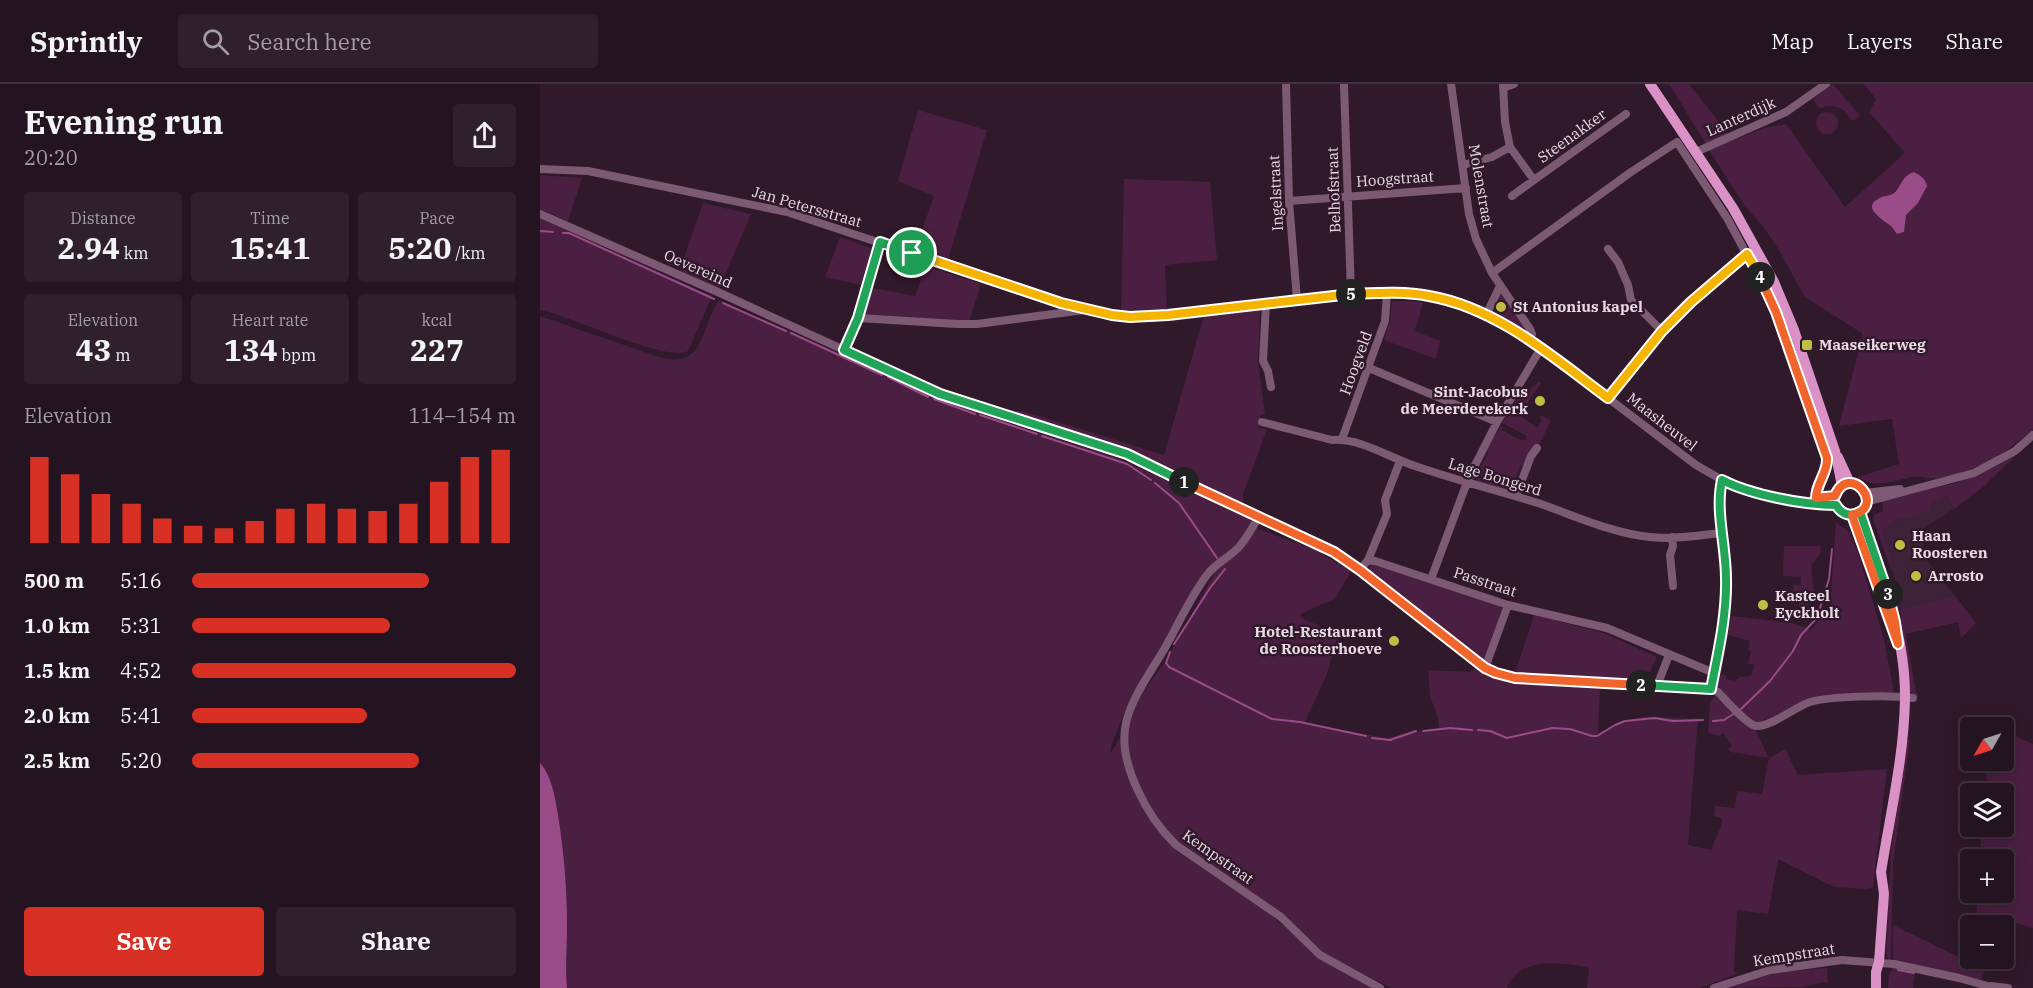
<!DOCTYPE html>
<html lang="en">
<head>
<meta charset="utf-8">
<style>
	body { margin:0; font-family:"IBM Plex Serif",serif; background:#30202d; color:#f1f3f6; height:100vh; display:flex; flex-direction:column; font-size:22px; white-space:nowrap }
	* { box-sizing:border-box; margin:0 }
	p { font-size:20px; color:#a39ea5 }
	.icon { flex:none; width:33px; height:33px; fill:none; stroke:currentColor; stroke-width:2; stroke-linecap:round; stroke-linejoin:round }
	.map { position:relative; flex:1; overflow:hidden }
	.details { display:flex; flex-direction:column; background:#241320; width:540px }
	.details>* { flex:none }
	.needle { width:39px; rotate:231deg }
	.controls { position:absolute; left:1420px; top:633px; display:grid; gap:12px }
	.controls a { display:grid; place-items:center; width:54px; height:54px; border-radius:6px; background:#241320; box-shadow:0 3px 15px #0003,0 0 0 2px #41323e; font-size:30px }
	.pin { position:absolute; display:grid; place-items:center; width:51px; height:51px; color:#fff; margin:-26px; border:3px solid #fff; border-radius:50%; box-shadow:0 2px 6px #0007 }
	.km { position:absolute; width:30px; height:30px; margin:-15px; border-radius:50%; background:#222; color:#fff; font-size:16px; line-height:30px; text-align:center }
	.round { display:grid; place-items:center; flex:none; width:63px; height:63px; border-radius:6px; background:#30202d }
	.headline { display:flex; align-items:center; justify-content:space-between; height:102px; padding:0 24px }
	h1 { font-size:33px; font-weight:800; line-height:45px }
	.stats { display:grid; grid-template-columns:repeat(3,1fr); gap:9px; height:102px; padding:6px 24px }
	.stats div { display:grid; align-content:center; border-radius:6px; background:#30202d; text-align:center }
	.stats b { font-size:30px; font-weight:800 }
	.stats small { font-size:16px; font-weight:400 }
	.stats p { font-size:16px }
	.chart { height:168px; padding:12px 24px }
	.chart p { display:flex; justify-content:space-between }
	.chart svg { width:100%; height:108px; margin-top:6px; stroke:#d93025; stroke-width:6 }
	.action { display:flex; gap:12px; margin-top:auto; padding:12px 24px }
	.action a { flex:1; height:69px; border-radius:6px; background:#d93025; color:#fff; font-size:24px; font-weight:800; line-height:69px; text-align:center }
	.action a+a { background:#30202d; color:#f1f3f6 }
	ul { padding:0 24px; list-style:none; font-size:20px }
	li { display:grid; grid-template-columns:96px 72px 1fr; align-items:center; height:45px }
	li i { height:15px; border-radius:8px; background:#d93025 }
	header { display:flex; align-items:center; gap:36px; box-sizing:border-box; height:84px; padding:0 30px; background:#241320; border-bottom:2px solid #41323e }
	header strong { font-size:28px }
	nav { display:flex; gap:33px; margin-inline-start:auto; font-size:21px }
	.search { width:420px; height:54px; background:#30202d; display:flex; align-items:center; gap:15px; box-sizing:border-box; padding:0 21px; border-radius:6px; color:#a39ea5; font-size:22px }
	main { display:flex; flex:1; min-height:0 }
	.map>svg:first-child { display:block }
	.built { fill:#3e2237 }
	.green { fill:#4b1f41; fill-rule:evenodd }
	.water { fill:#9a4c88 }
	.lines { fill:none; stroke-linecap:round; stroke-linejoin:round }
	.stream { stroke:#9a4c88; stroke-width:2 }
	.minor { stroke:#7d5a73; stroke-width:8 }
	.major { stroke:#d991c6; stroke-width:10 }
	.split-1-casing { stroke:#fff; stroke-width:12 }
	.split-2-casing { stroke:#fff; stroke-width:12 }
	.split-3-casing { stroke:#fff; stroke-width:12 }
	.split-4-casing { stroke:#fff; stroke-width:12 }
	.split-5-casing { stroke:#fff; stroke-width:12 }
	.split-6-casing { stroke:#fff; stroke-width:12 }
	.split-1 { stroke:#22a559; stroke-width:8 }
	.split-2 { stroke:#f0652b; stroke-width:8 }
	.split-3 { stroke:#22a559; stroke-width:8 }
	.split-4 { stroke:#f0652b; stroke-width:8 }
	.split-5 { stroke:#f5b400; stroke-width:8 }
	.split-6 { stroke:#f5b400; stroke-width:8 }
	.poi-dot { fill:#bebf42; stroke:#30192a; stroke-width:2 }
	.labels { text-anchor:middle; stroke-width:5; stroke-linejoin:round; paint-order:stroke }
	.street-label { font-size:15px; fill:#e9d9e4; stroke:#30192a }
	.poi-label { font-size:15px; font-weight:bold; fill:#e9d9e4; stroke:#30192a; text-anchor:start }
</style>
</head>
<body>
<header>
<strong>Sprintly</strong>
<div class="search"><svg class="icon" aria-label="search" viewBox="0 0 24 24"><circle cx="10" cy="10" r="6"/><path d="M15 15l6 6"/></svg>Search here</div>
<nav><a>Map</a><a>Layers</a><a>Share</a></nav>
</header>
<main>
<section class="details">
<div class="headline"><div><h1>Evening run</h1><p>20:20</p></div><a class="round"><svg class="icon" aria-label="share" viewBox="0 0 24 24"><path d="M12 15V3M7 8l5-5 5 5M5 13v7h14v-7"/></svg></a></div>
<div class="stats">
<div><p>Distance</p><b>2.94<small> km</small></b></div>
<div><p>Time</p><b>15:41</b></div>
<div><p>Pace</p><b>5:20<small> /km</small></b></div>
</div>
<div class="stats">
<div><p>Elevation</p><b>43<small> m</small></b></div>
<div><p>Heart rate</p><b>134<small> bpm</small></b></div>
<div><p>kcal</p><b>227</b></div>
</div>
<div class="chart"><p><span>Elevation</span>114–154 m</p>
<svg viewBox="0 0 160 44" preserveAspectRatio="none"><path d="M5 44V9M15 44V16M25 44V24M35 44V28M45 44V34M55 44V37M65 44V38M75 44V35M85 44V30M95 44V28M105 44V30M115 44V31M125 44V28M135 44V19M145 44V9M155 44V6"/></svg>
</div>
<ul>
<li><b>500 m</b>5:16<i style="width:73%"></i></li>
<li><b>1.0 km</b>5:31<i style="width:61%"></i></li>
<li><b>1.5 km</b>4:52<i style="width:100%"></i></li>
<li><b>2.0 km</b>5:41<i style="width:54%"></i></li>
<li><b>2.5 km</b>5:20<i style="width:70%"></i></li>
</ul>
<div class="action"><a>Save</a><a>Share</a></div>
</section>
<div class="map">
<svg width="1493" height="904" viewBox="0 0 1493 904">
	<rect width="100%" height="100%" fill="#30192a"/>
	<path class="built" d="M1407,412L1414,425L1381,446L1385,474L1415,512L1362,525L1343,447L1353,437L1373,433L1391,424L1389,420Z"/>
	<path class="green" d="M1129,0H1149L1189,51L1166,60Z
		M1293,0L1320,32L1315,36H1311C1304,22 1294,20 1279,24L1273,15Z
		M1324,0H1493V345C1466,369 1436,389 1400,394C1390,396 1381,392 1372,393C1354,397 1334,405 1318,393L1359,380L1352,335L1299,342L1323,250L1264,212L1239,166L1222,141L1205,122L1169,66L1224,44L1246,40L1305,123L1365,69L1329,28L1336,15ZM1359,102L1378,119L1366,131L1364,145L1357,150L1351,142L1334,130L1338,114L1350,112Z
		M378,26L447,46L407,179L374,168L394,112L358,97Z
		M1276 39a11 11 0 1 1 22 0a11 11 0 1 1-22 0Z
		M0,91L42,94L28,137L0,125Z
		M584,95L670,98L677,176L625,181L627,225L581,227Z
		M163,119L211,130L179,205L139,188Z
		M0,134L172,212L148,267C127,279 29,231 0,226Z
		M300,153L331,164L333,168L323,201L285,193Z
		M386,182L441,200L429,238L320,232L328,203L375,212Z
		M960,211H962L990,248L989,251L953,230L957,222L962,226L964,223L958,215Z
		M179,216L393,311L474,341L575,373L708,434L712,438L699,458L667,485L605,592L590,615L572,659L570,670L581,652L583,668L614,739L627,758L640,769L730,830L781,875L833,904H27L25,888L27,843L22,757L0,904V232L119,273C166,286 160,243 179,216Z
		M852,217L883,218L875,247L900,257L896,275L844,256L850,237Z
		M720,225L718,277L725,330H721L718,344L727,345L702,413L704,414L702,420L585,366L453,324L486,328L624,371L664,231Z
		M999,298L1001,299L979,331L997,344L1002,336L1000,334L1002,331L1011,337C1004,350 992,379 979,384L974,398L976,403L975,409L936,397L937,390L948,369L947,365L961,342L963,343L962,346L978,355L985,356L987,352L962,339L975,317Z
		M1476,371L1443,403L1414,425L1407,412L1390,420L1391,425L1373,433L1353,437L1343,447L1353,485L1351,486L1333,435L1334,431L1343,427L1342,416L1419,398L1455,383Z
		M1296,438L1310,449L1319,472L1344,555L1354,608L1277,612L1217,639H1213L1177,601L1179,590L1186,591V595L1195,597L1200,593L1211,592L1214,581L1208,579L1211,567L1208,566L1210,557L1188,551L1191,532L1252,539L1271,546L1290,523Z
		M716,444L773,465L811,487L795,515L762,529L760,533L798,551L787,590L764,640L847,654L873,648L899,645L898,634L890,612L888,586L930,588L937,583L965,597L1060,604L1058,649C1077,640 1094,632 1116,633C1131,633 1144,636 1158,634L1148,761L1171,766L1181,742L1182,734L1174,732L1175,722L1195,724L1197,707L1222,710L1229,674L1191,668L1188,665L1192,661L1183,649L1179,652L1168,649L1170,618L1176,611L1215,645L1229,674L1245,665L1258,691L1347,685L1333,803L1328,805L1294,803L1238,775L1228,830L1197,826L1194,887L1197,890L1160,904H1047L1049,883C1020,879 981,871 967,904H851L778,867L744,834L630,753L602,708L591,688L587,643L600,612L625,578L673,492L679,483L699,468Z
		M1244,462H1281L1280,470L1271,481L1274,510L1261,533L1259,530V514L1254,510L1253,501H1261V493L1243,492Z
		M831,480L949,517L963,525L946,575L942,576L837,495L828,485Z
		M1355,501H1356L1362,525L1415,512L1436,539L1421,554L1418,538L1366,550L1376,608L1379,611L1375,612L1370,607L1360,525Z
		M994,531L1064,549L1117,573L1106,596L1102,598L975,589Z
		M1464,647L1493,660V844L1444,829L1443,841H1436L1438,809L1464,808V776L1440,775L1442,743L1464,742V710L1445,709L1448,677L1464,676Z
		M1370,655L1353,779L1351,877L1348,874L1346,868L1351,767L1367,656Z
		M1353,841L1433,880L1434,875L1450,876L1441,896L1353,878Z
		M1353,882L1375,887L1373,904H1348L1349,892Z
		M1287,884L1288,899L1283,898L1263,903L1181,904L1225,889Z"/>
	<path class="water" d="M1374,88C1381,92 1385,94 1387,102L1378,119L1366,131L1364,148L1357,150C1355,148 1353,144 1351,142C1345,137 1321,124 1338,115C1343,111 1350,113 1355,108C1362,100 1363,91 1374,88Z
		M0,679C12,692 15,714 18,731C24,768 27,806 27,843C27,864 25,884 27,904H0Z"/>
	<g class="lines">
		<path class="stream" d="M0,147L13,148
			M23,149H29L174,215
			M183,219L246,247
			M251,249L342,291
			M348,293L388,313
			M394,315L435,330
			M440,331L497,350
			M502,352L587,380L611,396
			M615,399L639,419L677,474
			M634,560L670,504L685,485
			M630,568L626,579L629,583L732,635L760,638L826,652
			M1201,625L1230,597L1253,567L1261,551L1277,534L1289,495L1292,465
			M1173,637L1184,636L1195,629
			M938,646L950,647L967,654L1012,644L1030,645L1052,652H1057L1075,641L1085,637L1115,634L1133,637L1163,636
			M883,647L910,644L932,646
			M832,654L850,656L876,647
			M1358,886L1374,889"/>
		<path class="minor" d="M746,0L749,117L757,216
			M804,0L811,210
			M911,0L929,130L936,155L952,189L990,245L992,250L989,256
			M963,4L974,0
			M970,63L994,96L1086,30
			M1156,68L1246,28L1286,0
			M923,81L952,73L970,63L965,38L963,0
			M0,85L48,87L247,128L521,219L572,231L590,233L629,231L811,210L861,209L888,212L909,217L946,231L989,256L1068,314L1156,381L1182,396L1233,413L1277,420L1296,421
			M972,112L994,96
			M749,117L926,104
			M0,130L180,209L400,310L587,370L794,468L820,486L945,584L955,589L975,594L1117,602L1129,571
			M1068,165L1078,178L1088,201L1091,216L1122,247
			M952,189L1091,88L1137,58L1187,134L1227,208L1243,247L1287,374C1288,392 1274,400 1277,420
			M726,219L723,277L728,287L731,303
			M946,231L960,202
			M318,234L417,240H437L544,226
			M304,266L318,234L340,158
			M829,284L957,338
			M1068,314L1122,247L1151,217L1207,170
			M722,338L792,356C822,354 851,375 878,383C919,397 960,407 1001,420C1035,432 1075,450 1110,453C1134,456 1159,451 1183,449
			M802,355L845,237L847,209
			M1325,409L1360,405
			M976,412L991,372L997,364
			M1273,415L1295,412
			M1326,418L1434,389L1475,367L1493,351
			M718,434C712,444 706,456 698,464C688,474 675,480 667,491C651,512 639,539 626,562C613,585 591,614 586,639C577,679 608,734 636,761L741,833L780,871L840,904
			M1132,453L1133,462L1130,471L1133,502
			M828,476L847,430L845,416L860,377
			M820,486L828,476L835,477L968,521L1067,544L1174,589
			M891,495L929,393L957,338L1001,264
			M945,584L968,521
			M1117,602L1171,605L1178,608C1186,616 1206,640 1216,642C1229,644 1255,623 1270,618C1290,612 1352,611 1373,614
			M1171,605C1178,568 1187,531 1186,494C1186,462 1175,427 1182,396
			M1451,902L1468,904
			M1174,904L1230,886L1302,876L1354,880L1419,894L1455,904"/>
		<path class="major" d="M1110,0L1193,124L1234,198L1254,246L1295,367L1302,402
			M1298,373L1310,399
			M1295 415a16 16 0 1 1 32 0a16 16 0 1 1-32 0Z
			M1320,428C1341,484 1366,554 1365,615C1364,673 1350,731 1341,788L1344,810L1339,878L1336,888V904
			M1312,431L1330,478"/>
	</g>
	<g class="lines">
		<g class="split-1-casing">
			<path id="split-1" d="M372,169L340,158L318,234L304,266L400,310L587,370L644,398"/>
		</g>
		<g class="split-2-casing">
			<path id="split-2" d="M644,398L794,468L820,486L945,584L956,589L975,594L1101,601"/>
		</g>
		<g class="split-3-casing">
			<path id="split-3" d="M1101,601L1171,605C1178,569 1187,531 1186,494C1186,462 1175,427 1182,396C1211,411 1264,421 1296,421C1302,431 1311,433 1320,428L1348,510"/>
		</g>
		<g class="split-4-casing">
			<path id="split-4" d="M1220,193L1236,228L1287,374C1288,389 1276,399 1276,414L1295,412C1309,377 1348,423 1312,431L1358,560L1355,538L1348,510"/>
		</g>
		<g class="split-5-casing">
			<path id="split-5" d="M811,210C837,209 864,207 889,212C958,224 1014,274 1068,314L1122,247L1151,218L1207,170L1220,193"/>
		</g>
		<g class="split-6-casing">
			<path id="split-6" d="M372,169L521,219L572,231L590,233L628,231L811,210"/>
		</g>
		<use href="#split-1" class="split-1"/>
		<use href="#split-2" class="split-2"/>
		<use href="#split-3" class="split-3"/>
		<use href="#split-4" class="split-4"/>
		<use href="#split-5" class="split-5"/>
		<use href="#split-6" class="split-6"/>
	</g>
	<g class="poi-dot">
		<circle cx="961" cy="223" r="6"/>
		<rect x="1261" y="255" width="12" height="12" rx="3"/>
		<circle cx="1000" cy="317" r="6"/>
		<circle cx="1360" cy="461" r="6"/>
		<circle cx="1376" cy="492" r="6"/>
		<circle cx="1223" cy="521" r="6"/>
		<circle cx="854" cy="557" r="6"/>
	</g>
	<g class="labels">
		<g class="street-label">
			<text transform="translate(1201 33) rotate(-24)" y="5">Lanterdijk</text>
			<text transform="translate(1032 52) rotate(-36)" y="5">Steenakker</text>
			<text transform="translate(855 95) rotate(-4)" y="5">Hoogstraat</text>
			<text transform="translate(941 102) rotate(80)" y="5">Molenstraat</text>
			<text transform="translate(794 106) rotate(-92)" y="5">Belhofstraat</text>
			<text transform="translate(736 109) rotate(-93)" y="5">Ingelstraat</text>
			<text transform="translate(267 123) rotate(16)" y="5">Jan Petersstraat</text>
			<text transform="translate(158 185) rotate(24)" y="5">Oevereind</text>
			<text transform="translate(816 279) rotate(-70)" y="5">Hoogveld</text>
			<text transform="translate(1122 338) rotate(38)" y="5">Maasheuvel</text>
			<text transform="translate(955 393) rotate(17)" y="5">Lage Bongerd</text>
			<text transform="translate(945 498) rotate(18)" y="5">Passtraat</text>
			<text transform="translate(678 773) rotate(35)" y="5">Kempstraat</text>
			<text transform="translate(1254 871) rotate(-9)" y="5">Kempstraat</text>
		</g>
		<g class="poi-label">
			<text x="973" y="228">St Antonius kapel</text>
			<text x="1279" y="266">Maaseikerweg</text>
			<text x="988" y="313" text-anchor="end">Sint-Jacobus<tspan x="988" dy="17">de Meerderekerk</tspan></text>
			<text x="1372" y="457">Haan<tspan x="1372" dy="17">Roosteren</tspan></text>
			<text x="1388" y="497">Arrosto</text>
			<text x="1235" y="517">Kasteel<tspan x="1235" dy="17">Eyckholt</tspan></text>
			<text x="842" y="553" text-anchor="end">Hotel-Restaurant<tspan x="842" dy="17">de Roosterhoeve</tspan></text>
		</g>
	</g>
</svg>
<div class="controls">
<a><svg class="needle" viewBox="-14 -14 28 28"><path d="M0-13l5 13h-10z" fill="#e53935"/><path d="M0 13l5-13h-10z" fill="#a39ea5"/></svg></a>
<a><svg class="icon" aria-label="layers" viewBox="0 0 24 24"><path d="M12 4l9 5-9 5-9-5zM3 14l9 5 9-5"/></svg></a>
<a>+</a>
<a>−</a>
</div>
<div class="pin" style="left:372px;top:169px;background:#1e9e55"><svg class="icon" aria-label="arrive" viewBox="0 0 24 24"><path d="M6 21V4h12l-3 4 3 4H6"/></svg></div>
<b class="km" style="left:644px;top:398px">1</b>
<b class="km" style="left:1101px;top:601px">2</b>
<b class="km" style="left:1348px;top:510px">3</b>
<b class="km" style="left:1220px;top:193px">4</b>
<b class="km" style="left:811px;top:210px">5</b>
</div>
</main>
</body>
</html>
